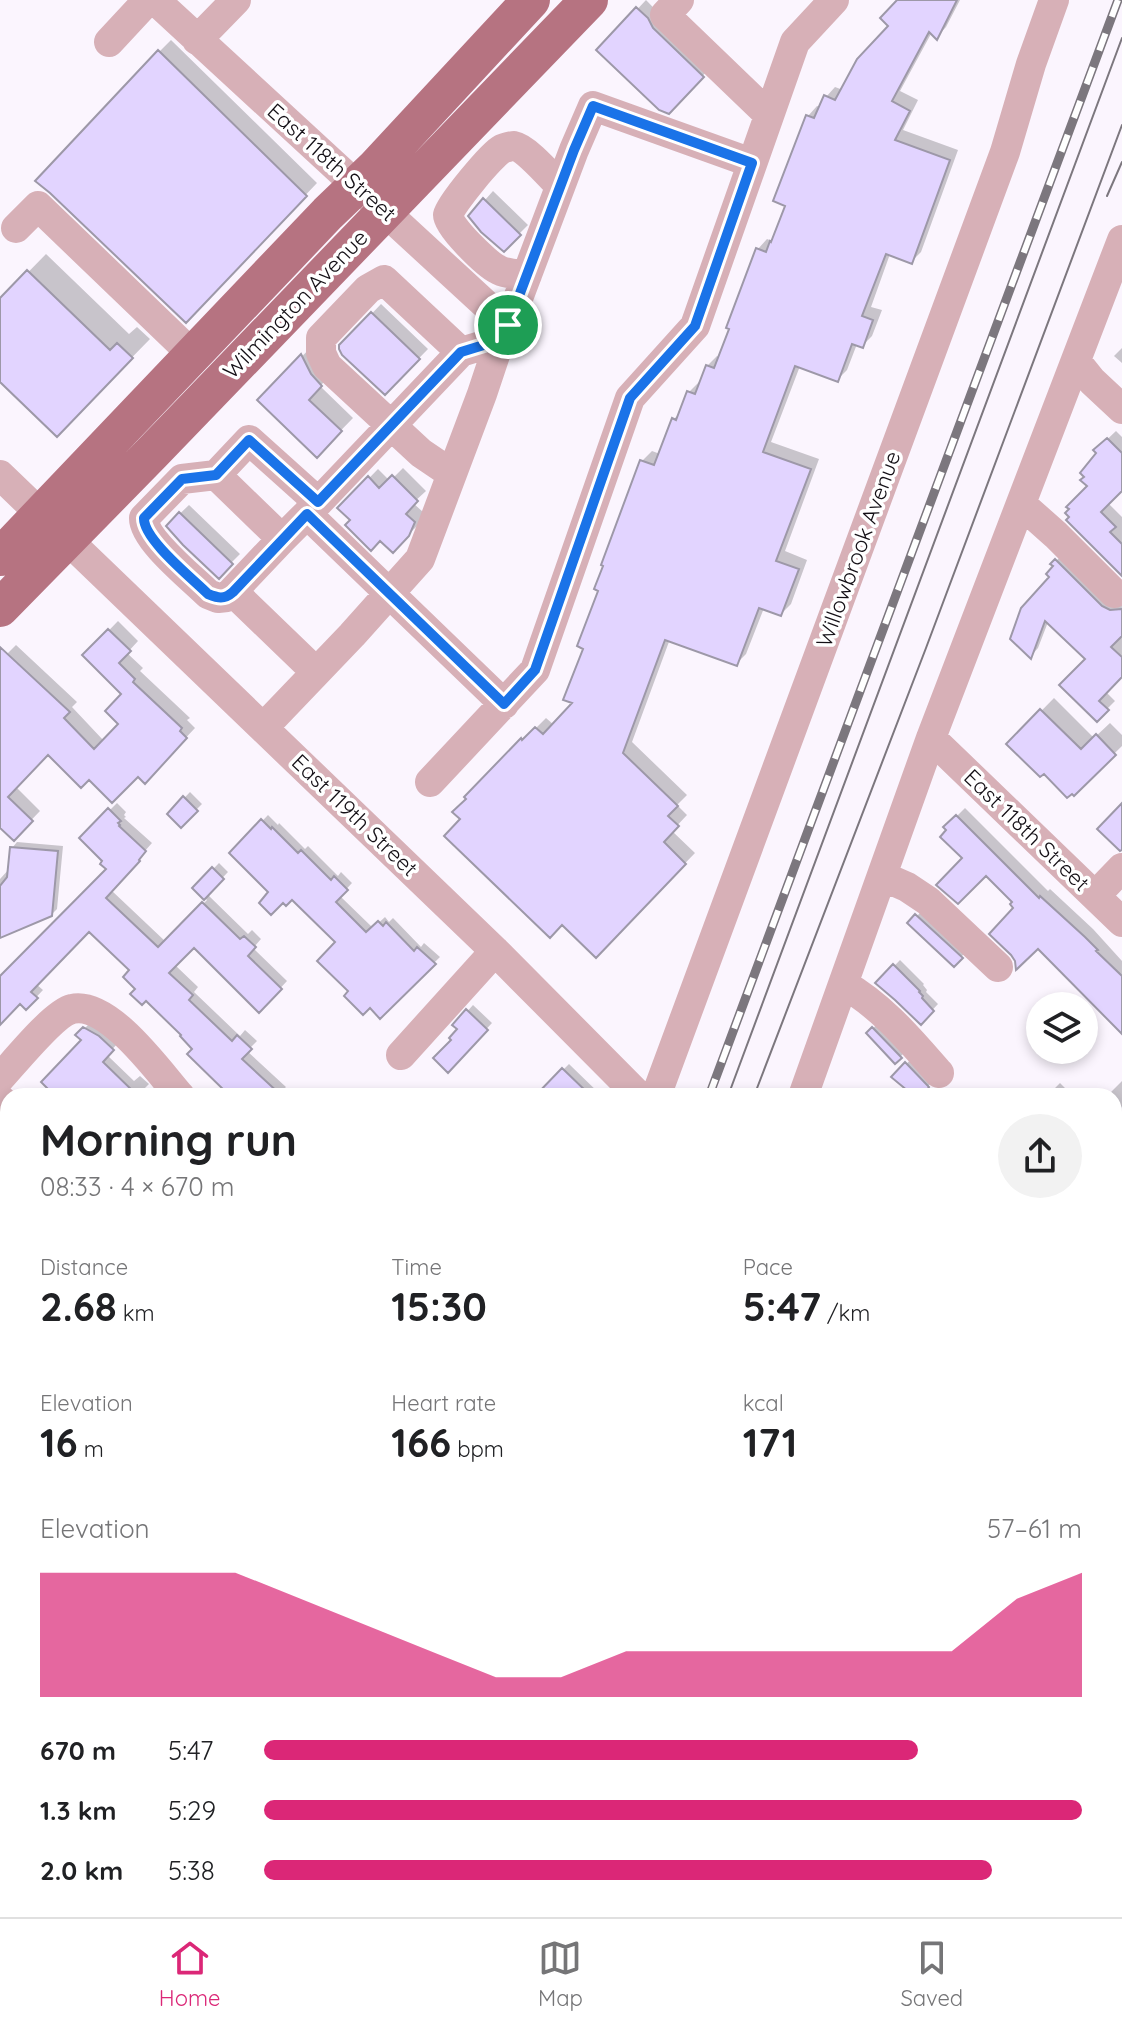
<!DOCTYPE html>
<html lang="en">
<head>
<meta charset="utf-8">
<style>
	body { margin:0; font-family:Quicksand,sans-serif; background:#f2f2f2; color:#202124; height:100vh; display:flex; flex-direction:column; font-size:30px; white-space:nowrap }
	* { box-sizing:border-box; margin:0 }
	p { font-size:26px; color:#757577 }
	.icon { flex:none; width:44px; height:44px; fill:none; stroke:currentColor; stroke-width:2; stroke-linecap:round; stroke-linejoin:round }
	.map { position:relative; flex:1; overflow:hidden }
	.sheet { position:absolute; left:0px; top:1088px; width:1122px; height:830px; display:flex; flex-direction:column; background:#fff; border-radius:24px 24px 0 0; box-shadow:0 4px 12px #0003 }
	.sheet>* { flex:none }
	.fabs { position:absolute; left:1026px; top:992px; display:grid; gap:16px }
	.fabs a { display:grid; place-items:center; width:72px; height:72px; border-radius:50%; background:#fff; box-shadow:0 4px 12px #0003; font-size:40px }
	.pin { position:absolute; display:grid; place-items:center; width:68px; height:68px; color:#fff; margin:-34px; border:4px solid #fff; border-radius:50%; box-shadow:0 2px 8px #0007 }
	.round { display:grid; place-items:center; flex:none; width:84px; height:84px; border-radius:42px; background:#f2f2f2 }
	.overview { display:flex; align-items:center; justify-content:space-between; height:136px; padding:0 40px }
	h1 { font-size:44px; font-weight:800; line-height:60px }
	.stats { display:grid; grid-template-columns:repeat(3,1fr); gap:12px; height:136px; padding:8px 40px }
	.stats div { display:grid; align-content:center }
	.stats b { font-size:40px; font-weight:800 }
	.stats small { font-size:22px; font-weight:400 }
	.stats p { font-size:22px }
	.chart { height:224px; padding:16px 40px }
	.chart p { display:flex; justify-content:space-between }
	.chart svg { width:100%; height:144px; margin-top:8px; fill:#db2777; opacity:.7 }
	ul { padding:0 40px; list-style:none; font-size:26px }
	li { display:grid; grid-template-columns:128px 96px 1fr; align-items:center; height:60px }
	li i { height:20px; border-radius:10px; background:#db2777 }
	.tabs { display:flex; justify-content:space-around; align-items:center; height:112px; border-top:2px solid #e0e0e0; background:#fff; font-size:22px; color:#757577 }
	.tabs a { display:grid; justify-items:center; gap:4px }
	.tabs .on { color:#db2777 }
	.map>svg:first-child { display:block }
	.shadow { fill:#0003 }
	.building { fill:#e2d4ff; stroke:#9d98a8; stroke-width:2 }
	.lines { fill:none; stroke-linecap:round; stroke-linejoin:round }
	.minor { stroke:#d7b0b7; stroke-width:30 }
	.major { stroke:#b67381; stroke-width:38 }
	.tram { stroke:#7c777e; stroke-width:2 }
	.rail-casing { stroke:#7c777e; stroke-width:9 }
	.rail { stroke:#fff; stroke-width:6; stroke-dasharray:18; stroke-linecap:butt }
	.route-casing { stroke:#fff; stroke-width:16 }
	.route { stroke:#1a73e8; stroke-width:10 }
	.labels { text-anchor:middle; stroke-width:7; stroke-linejoin:round; paint-order:stroke }
	.street-label { font-size:22px; fill:#130f15; stroke:#fff }
</style>
</head>
<body>
<div class="map">
<svg width="1122" height="1917" viewBox="0 0 1122 1917">
	<rect width="100%" height="100%" fill="#fbf5fe"/>
	<path class="shadow" d="M646,0L711,67L668,112L599,50Z
		M900,0H960L946,27L937,37L932,32L900,91L918,100L903,130L958,150L921,252L911,262L890,254L871,307L882,310L872,336L862,346L857,344L847,370L837,380L800,366L771,442L819,459L785,551L807,560L791,604L781,614L764,608L746,654L736,664L670,639L632,742L687,795L677,805L687,815L672,831L695,853L596,955L463,819L468,799L467,797L532,730L533,731L546,718L554,725L576,702L585,647L600,590L642,461L652,451L660,454L674,419L682,411L689,392L699,382L701,383L707,366L717,356L721,358L758,249L767,239L772,241L788,205L808,116L817,106L821,107L826,97L835,87L843,90L891,26Z
		M171,40L317,183L186,320L159,52Z
		M493,191L528,225L504,249L485,200Z
		M46,254L129,334L137,327L150,339L57,434L0,379V301Z
		M381,304L428,349L385,393L341,346Z
		M314,344L333,373L320,386L353,418L317,455L260,400Z
		M1122,348V363L1114,356Z
		M1116,431L1122,437V488L1108,503L1122,517V573L1089,486L1099,453L1096,450Z
		M403,468L426,491L413,503L423,512L418,525L393,550L352,520L340,508L378,469L390,481Z
		M189,505L240,554L218,576L168,525Z
		M1064,553L1122,603V675L1106,692L1115,701L1097,719L1088,659L1048,622L1038,648L1031,656L1055,566L1053,564Z
		M118,621L138,641L127,653L143,668L140,671L190,718L187,720L195,728L145,781L138,774L89,777L48,752L16,787L40,811L14,838L0,825V661L16,645L77,702L72,707L104,741L121,723L124,694L85,655Z
		M1054,698L1094,738L1110,723L1122,735V746L1074,793L1009,744Z
		M190,792L202,804L181,825L169,814Z
		M117,803L126,812L124,815L126,817L124,818L152,843L144,852L145,853L111,890L166,942L207,900L195,888L219,863L228,872L207,894L248,934L252,930L261,939L253,948L287,981L259,1011L194,945L175,965L198,987L194,992L240,1036L245,1030L257,1041L247,1051L286,1087L284,1089L291,1096H233L195,1048L138,989L132,970L89,930L36,984L43,990L26,1008L20,1001L0,1022V979L109,869L105,861L82,838Z
		M965,808L1048,891L1050,889L1093,929L1122,961V1032L1038,946L1016,908L1015,901L986,873L965,858L946,827Z
		M268,815L278,825L279,823L305,849L308,846L338,876L341,872L352,883L340,896L373,928L385,917L389,922L393,918L421,947L424,943L440,957L380,1016L351,991L338,942L292,897L271,892L232,853Z
		M17,842L63,846L57,909L51,915L0,937V879L10,868L12,848Z
		M935,898L979,939L954,964L910,923Z
		M900,960L924,984L923,985L927,990L926,992L938,1004L921,1022L878,983Z
		M473,1005L492,1023L448,1070L454,1040L460,1029L455,1025Z
		M891,1011L918,1039L896,1061L868,1033Z
		M90,1023L118,1043L107,1055L134,1081L140,1076L149,1084L141,1092L145,1096H58L83,1040L78,1035Z
		M914,1056L935,1078L926,1089L930,1093L927,1096H907L912,1092L894,1077Z
		M569,1064L602,1096H537Z
		M1122,1081V1107L1119,1110L1114,1105V1096H1107Z
		M1060,1083L1073,1096H1047Z
		M0,1122L8,1129V1208L0,1200Z
		M1122,1136V1232L1114,1224L1120,1216L1114,1210V1144Z
		M8,1335V1385L0,1378V1343Z
		M1122,1363V1424L1114,1433V1392L1118,1388L1114,1384V1371Z
		M0,1444L8,1452V1515L0,1523Z
		M0,1532L8,1540V1605L0,1613Z
		M1114,1613L1122,1620V1645L1114,1653Z
		M8,1663V1707L0,1708V1671Z
		M8,1744V1796H6L0,1790V1752Z
		M1122,1819V1845L1114,1837L1117,1831L1114,1827Z
		M0,1896L8,1903V1910H15L22,1917H0Z
		M142,1910H216L210,1917H149Z
		M257,1910H311L304,1917H251Z
		M590,1910H688L682,1916L679,1913L675,1917H579L583,1913L585,1915Z
		M725,1910H774L782,1917H724Z
		M954,1910H995L1002,1917H947Z"/>
	<path class="building" d="M897,0H957L937,40L929,32L892,101L910,111L895,140L950,160L912,264L886,254L862,316L873,320L863,348L852,344L838,382L795,366L763,452L811,469L776,561L799,569L781,616L759,608L737,666L665,640L623,753L678,806L668,816L679,826L664,842L686,864L596,958L562,925L550,938L444,836L460,819L452,812L466,799L464,797L521,738L522,740L535,727L543,734L572,703L563,700L583,649L577,646L598,591L594,589L603,566L601,565L640,460L654,465L672,418L676,420L687,391L695,394L706,365L714,368L729,329L726,328L756,248L766,252L770,241L771,242L785,206L773,201L806,115L814,118L824,95L835,100L857,59L888,26L880,18Z
		M636,7L648,18L653,28L704,77L669,114L659,110L596,50Z
		M158,50L307,196L186,323L50,193L35,181Z
		M483,198L521,235L504,252L481,232L468,216Z
		M27,270L110,350L117,343L133,358L57,437L0,382V298Z
		M371,312L420,359L385,395L342,355L339,349V345Z
		M301,354L311,374L322,386L309,400L342,431L317,458L257,400Z
		M1107,438L1122,453V491L1101,512L1116,527L1110,532L1122,544V576L1066,520L1069,517L1065,513L1069,509L1066,507L1087,486L1080,480L1084,477L1080,473L1096,453L1093,450Z
		M392,475L418,501L406,514L415,522L409,536L393,553L380,541L371,551L345,525L350,520L337,508L368,476L379,488Z
		M179,512L233,564L219,579L183,545L166,526Z
		M1055,559L1102,606L1110,610L1122,609V636L1111,647L1122,657V677L1099,701L1109,710L1097,722L1059,685L1085,659L1045,621L1031,659L1010,639L1021,608L1049,577L1046,574L1053,566L1050,564Z
		M108,629L131,651L119,663L135,679L133,682L182,728L180,731L187,738L145,784L138,777L112,803L89,780L81,788L48,755L8,797L33,821L14,841L0,828V647L70,712L64,718L94,749L118,724L105,711L121,694L82,655Z
		M1040,709L1081,749L1096,734L1116,755L1074,796L1072,794L1067,798L1044,774L1040,777L1006,744Z
		M183,796L198,811L181,828L167,814Z
		M1122,803V850L1120,851L1097,829Z
		M108,808L121,821L118,823L120,825L119,826L146,851L139,860L140,861L106,898L158,947L202,902L240,939L244,936L256,947L248,956L282,989L259,1013L194,948L169,973L193,995L189,1000L232,1041L237,1035L252,1049L242,1059L282,1096H230L187,1054L192,1049L180,1036L181,1035L146,1001L142,1005L130,994L135,989L123,977L129,970L89,932L31,992L38,998L26,1010L20,1004L0,1025V976L106,869L100,864L102,861L79,838Z
		M956,815L1039,898L1040,896L1085,937L1098,950L1096,951L1122,976V1034L1038,949L1016,970L1015,961L1011,955L989,934L1013,908L1010,904L1012,902L986,876L958,904L936,885L962,858L940,837L946,830L943,827Z
		M261,819L271,829L272,827L298,853L301,850L331,880L334,876L348,890L336,902L366,932L378,921L383,926L386,922L414,951L417,947L436,964L380,1019L370,1008L363,1015L344,996L348,991L317,961L335,942L292,900L286,906L283,903L271,915L259,903L268,892L229,853Z
		M10,847L58,851L52,916L0,938V886L7,877Z
		M212,867L224,879L204,900L192,888Z
		M915,914L963,958L954,967L907,923Z
		M893,964L920,991L919,992L923,996L922,998L934,1011L921,1025L895,1000L875,983Z
		M466,1009L488,1030L448,1073L433,1058L451,1040L449,1038L457,1029L452,1025Z
		M83,1027L99,1036L114,1050L103,1062L138,1096H55L41,1082L81,1040L75,1035Z
		M872,1027L902,1058L895,1064L866,1033Z
		M905,1062L929,1087L922,1096H914L891,1077Z
		M562,1068L591,1096H535Z"/>
	<g class="lines">
		<path class="minor" d="M155,0L508,325
			M679,0L665,15L769,115
			M197,40L236,0
			M109,42L148,0
			M16,228L38,206L193,355
			M527,275C517,274 505,274 497,269C487,264 447,226 448,215C450,205 492,154 502,149C503,148 512,146 514,146C526,148 550,176 560,186
			M1076,361L1092,381L1122,409
			M452,474L421,453L327,366L321,353V338L368,289L384,280L461,352
			M0,475L495,951L639,1096
			M216,475L182,479L144,518C143,539 192,578 208,594L218,598L227,597L282,539
			M318,502L249,440L216,475L282,539L307,514L461,352L500,340
			M1021,504L1056,535L1114,593
			M307,514L504,704
			M233,592L316,672
			M264,727L352,635L420,559L482,394L500,340L508,325L574,150L593,106L752,163
			M931,738L1122,922
			M430,782L535,670L630,398L695,326L795,42L834,0
			M882,876L907,887L928,901L998,967
			M1095,896L1122,868
			M843,984C882,1006 910,1040 939,1073
			M401,1055L495,951
			M0,1078C14,1063 54,1013 72,1009C108,1000 159,1072 180,1096
			M656,1096L1005,152L1031,64L1054,0
			M803,1096L931,738L1122,240
			M0,1099L8,1107
			M1114,1543L1122,1535
			M0,1735L8,1726
			M0,1824L8,1815
			M78,1910L86,1917
			M842,1910L849,1917
			M352,1917L355,1910
			M492,1917L494,1910
			M699,1917L706,1910"/>
		<path class="major" d="M0,557L328,213L376,167L531,0
			M0,608L152,453L589,0"/>
		<path class="tram" d="M1107,196L1122,162
			M728,1096L1122,38
			M754,1096L926,648L1122,125
			M422,1917L425,1910
			M448,1917L451,1910"/>
		<g class="rail-casing">
			<path id="rail" d="M709,1096L1118,0
				M409,1917L412,1910"/>
		</g>
		<use href="#rail" class="rail"/>
	</g>
	<g class="lines">
		<g class="route-casing">
			<path id="route" d="M593,106L752,163L695,326L630,398L535,670L504,704L307,514L233,592C224,600 218,598 208,594C192,578 143,539 144,518L182,479L216,475L249,440L318,502L461,352L500,340L508,325L574,150Z"/>
		</g>
		<use href="#route" class="route"/>
	</g>
	<g class="labels">
		<g class="street-label">
			<text transform="translate(332 162) rotate(42)" y="8">East 118th Street</text>
			<text transform="translate(295 304) rotate(-46)" y="8">Wilmington Avenue</text>
			<text transform="translate(858 549) rotate(-70)" y="8">Willowbrook Avenue</text>
			<text transform="translate(355 815) rotate(44)" y="8">East 119th Street</text>
			<text transform="translate(1027 830) rotate(44)" y="8">East 118th Street</text>
		</g>
	</g>
</svg>
<div class="fabs">
<a><svg class="icon" aria-label="layers" viewBox="0 0 24 24"><path d="M12 4l9 5-9 5-9-5zM3 14l9 5 9-5"/></svg></a>
</div>
<div class="pin" style="left:508px;top:325px;background:#1e9e55"><svg class="icon" aria-label="arrive" viewBox="0 0 24 24"><path d="M6 21V4h12l-3 4 3 4H6"/></svg></div>
<section class="sheet">
<div class="overview"><div><h1>Morning run</h1><p>08:33 · 4 × 670 m</p></div><a class="round"><svg class="icon" aria-label="share" viewBox="0 0 24 24"><path d="M12 15V3M7 8l5-5 5 5M5 13v7h14v-7"/></svg></a></div>
<div class="stats">
<div><p>Distance</p><b>2.68<small> km</small></b></div>
<div><p>Time</p><b>15:30</b></div>
<div><p>Pace</p><b>5:47<small> /km</small></b></div>
</div>
<div class="stats">
<div><p>Elevation</p><b>16<small> m</small></b></div>
<div><p>Heart rate</p><b>166<small> bpm</small></b></div>
<div><p>kcal</p><b>171</b></div>
</div>
<div class="chart"><p><span>Elevation</span>57–61 m</p>
<svg viewBox="0 0 160 44" preserveAspectRatio="none"><path d="M0 44V6L10 6L20 6L30 6L40 14L50 22L60 30L70 38L80 38L90 30L100 30L110 30L120 30L130 30L140 30L150 14L160 6V44z"/></svg>
</div>
<ul>
<li><b>670 m</b>5:47<i style="width:80%"></i></li>
<li><b>1.3 km</b>5:29<i style="width:100%"></i></li>
<li><b>2.0 km</b>5:38<i style="width:89%"></i></li>
</ul>
</section>
</div>
<nav class="tabs">
<a class="on"><svg class="icon" aria-label="home" viewBox="0 0 24 24"><path d="M3 11l9-7 9 7M6 9v11h12V9"/></svg>Home</a>
<a><svg class="icon" aria-label="map" viewBox="0 0 24 24"><path d="M3 6l6-2 6 2 6-2v14l-6 2-6-2-6 2zM9 4v14M15 6v14"/></svg>Map</a>
<a><svg class="icon" aria-label="saved" viewBox="0 0 24 24"><path d="M7 4h10v16l-5-4-5 4z"/></svg>Saved</a>
</nav>
</body>
</html>
